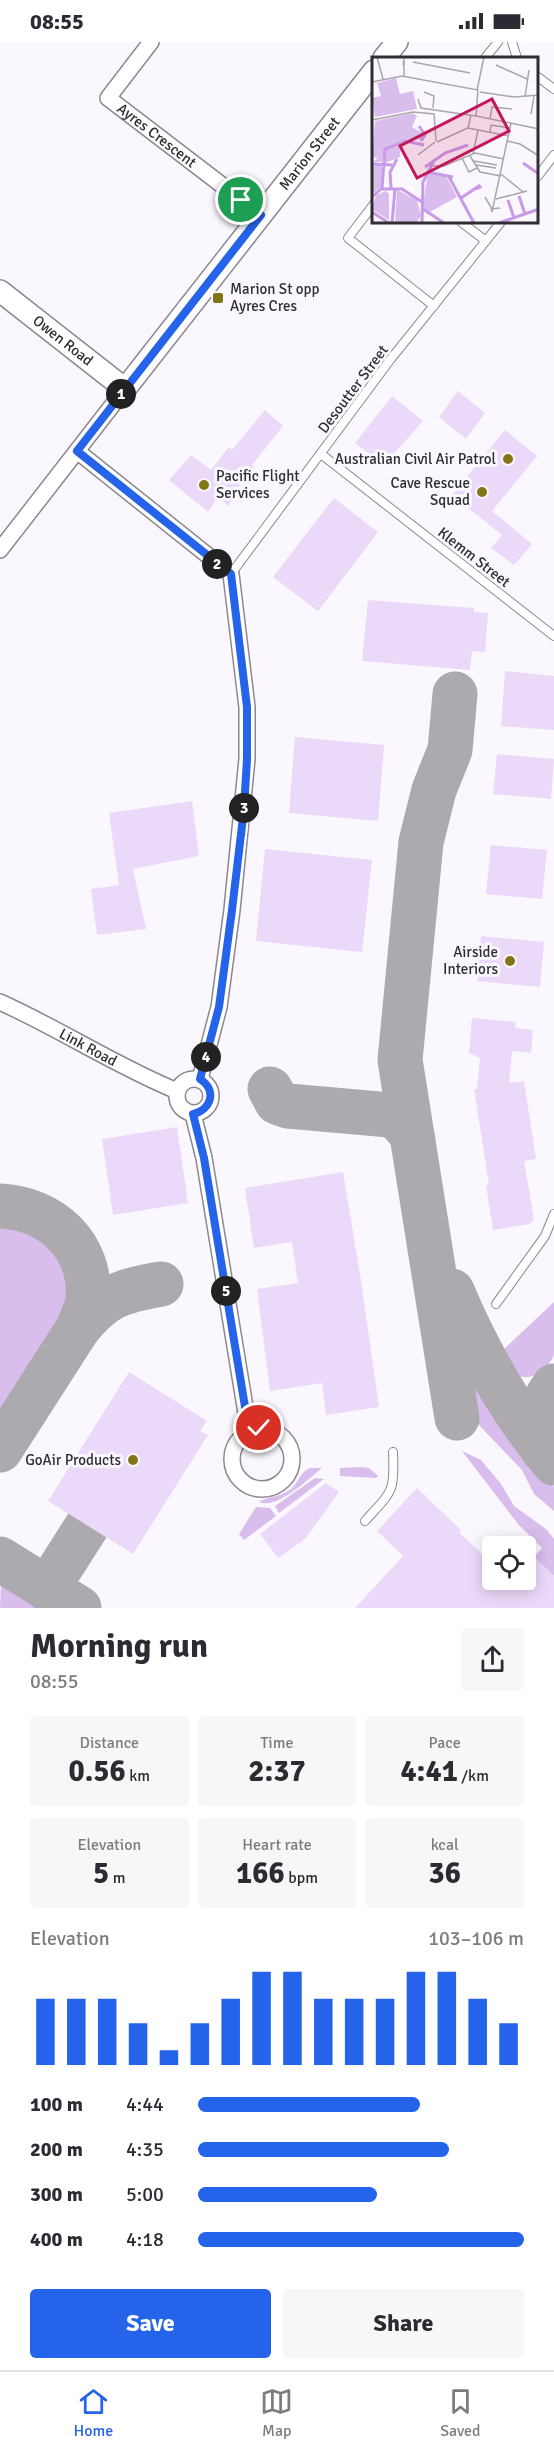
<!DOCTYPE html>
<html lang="en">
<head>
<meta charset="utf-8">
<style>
	body { margin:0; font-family:Signika,sans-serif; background:#f7f7f7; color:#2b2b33; height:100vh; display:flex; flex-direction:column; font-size:22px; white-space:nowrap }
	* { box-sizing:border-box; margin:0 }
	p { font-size:20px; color:#7c7c81 }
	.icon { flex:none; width:33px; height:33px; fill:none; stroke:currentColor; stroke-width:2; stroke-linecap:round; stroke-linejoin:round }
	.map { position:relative; height:1566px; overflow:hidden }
	.drawer { display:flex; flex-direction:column; background:#fff; flex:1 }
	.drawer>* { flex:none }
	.tools { position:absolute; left:482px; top:1494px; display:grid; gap:12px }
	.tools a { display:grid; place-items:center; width:54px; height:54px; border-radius:6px; background:#fff; box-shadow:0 3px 15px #0003; font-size:30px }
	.pin { position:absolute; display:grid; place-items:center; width:51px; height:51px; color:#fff; margin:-26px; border:3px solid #fff; border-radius:50%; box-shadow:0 2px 6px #0007 }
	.km { position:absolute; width:30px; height:30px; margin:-15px; border-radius:50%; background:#222; color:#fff; font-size:16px; line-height:30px; text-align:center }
	.round { display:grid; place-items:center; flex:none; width:63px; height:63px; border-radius:6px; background:#f7f7f7 }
	.headline { display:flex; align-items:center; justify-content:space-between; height:102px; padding:0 30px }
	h1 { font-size:33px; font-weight:800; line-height:45px }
	.stats { display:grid; grid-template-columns:repeat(3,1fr); gap:9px; height:102px; padding:6px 30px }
	.stats div { display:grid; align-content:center; border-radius:6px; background:#f7f7f7; text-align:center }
	.stats b { font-size:30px; font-weight:800 }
	.stats small { font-size:16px; font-weight:400 }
	.stats p { font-size:16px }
	.chart { height:168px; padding:12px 30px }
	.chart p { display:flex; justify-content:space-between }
	.chart svg { width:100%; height:108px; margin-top:6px; stroke:#2563eb; stroke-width:6 }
	.cta { display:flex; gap:12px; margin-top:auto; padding:12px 30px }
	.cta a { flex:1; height:69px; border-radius:6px; background:#2563eb; color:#fff; font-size:24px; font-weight:800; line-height:69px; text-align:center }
	.cta a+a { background:#f7f7f7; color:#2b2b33 }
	ul { padding:0 30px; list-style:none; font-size:20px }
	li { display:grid; grid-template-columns:96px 72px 1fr; align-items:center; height:45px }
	li i { height:15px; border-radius:8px; background:#2563eb }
	.status { display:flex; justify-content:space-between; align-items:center; height:42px; padding:0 30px; background:#fff; direction:ltr }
	.status svg { height:16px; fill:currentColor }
	.tab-bar { display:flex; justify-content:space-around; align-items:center; height:84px; border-top:2px solid #e1e1e2; background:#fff; font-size:16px; color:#7c7c81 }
	.tab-bar a { display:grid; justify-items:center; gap:3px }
	.tab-bar .active { color:#2563eb }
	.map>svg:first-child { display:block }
	.green { fill:#d9bded }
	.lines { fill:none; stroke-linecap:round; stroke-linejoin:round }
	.taxiway { stroke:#aca9af; stroke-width:45 }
	.building { fill:#ebd9f9 }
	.service-casing { stroke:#8c8890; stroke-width:10 }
	.minor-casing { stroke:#8c8890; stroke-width:18 }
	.secondary-casing { stroke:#8c8890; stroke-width:24 }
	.service { stroke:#fff; stroke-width:8 }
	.minor { stroke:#fff; stroke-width:15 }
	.secondary { stroke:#fff; stroke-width:21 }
	.route-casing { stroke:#fff; stroke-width:12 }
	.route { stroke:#2563eb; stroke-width:8 }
	.poi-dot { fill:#817517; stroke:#fbf7fe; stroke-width:2 }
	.labels { text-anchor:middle; stroke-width:6; stroke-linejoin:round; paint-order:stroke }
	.street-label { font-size:15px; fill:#2f2d31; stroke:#fbf7fe }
	.poi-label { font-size:15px; fill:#2f2d31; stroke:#fbf7fe; text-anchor:end }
	.inset-river { fill:none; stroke:#c99ae8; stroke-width:3 }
	.inset-road { fill:none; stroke:#a9a6ac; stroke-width:1.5 }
	.view { fill:#c2185b; fill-opacity:0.15; stroke:#c2185b; stroke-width:3 }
	.inset-edge { fill:none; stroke:#2f2d31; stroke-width:3 }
</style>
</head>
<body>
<div class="status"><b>08:55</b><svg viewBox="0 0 49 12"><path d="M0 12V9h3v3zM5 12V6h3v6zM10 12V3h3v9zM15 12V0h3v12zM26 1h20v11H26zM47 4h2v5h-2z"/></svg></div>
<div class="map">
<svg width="554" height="1566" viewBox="0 0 554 1566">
	<rect width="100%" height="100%" fill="#fbf7fe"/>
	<path class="green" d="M0,1173L25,1175L58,1196L72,1211L77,1228L78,1248L71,1274L0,1381Z
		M554,1260C554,1275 554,1299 554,1313C553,1317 549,1321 546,1325C530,1346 493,1331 502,1309Z
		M469,1339L483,1347L512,1391L554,1445V1469L534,1452L522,1428L477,1381L467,1340Z
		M462,1409L481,1418L501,1442L514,1464L546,1487L554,1497V1534L534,1515L542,1506L518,1482Z
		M360,1425L369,1426L378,1434L376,1436L340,1434V1426Z
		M310,1426H322C308,1437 277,1468 259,1460C269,1454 281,1455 291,1447C299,1440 300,1430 310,1426Z
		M315,1436L324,1437L279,1471L275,1464Z
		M256,1465L270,1466L276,1474L244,1498L239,1492Z
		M1,1541L21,1546L53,1566H0Z"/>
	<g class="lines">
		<path class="taxiway" d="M455,652L450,708L434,748L421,800L400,1018L457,1376
			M270,1047L277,1060L288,1064L390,1073C401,1078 408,1086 413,1097
			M0,1164C51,1166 92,1204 88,1257C87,1267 81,1278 77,1288
			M452,1249C478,1311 511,1369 554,1421
			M0,1408L77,1288C103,1254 121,1249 161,1242
			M543,1408C531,1384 539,1365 554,1344
			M0,1517L79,1566
			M47,1547L87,1484"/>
	</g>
	<path class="building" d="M458,349L485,371L466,397L439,375Z
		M392,354L423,379L384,423L355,401Z
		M265,368L283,384L252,423L254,425L237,447L239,449L228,464L218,455L208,470L169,438L191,413L211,428L229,405L232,408Z
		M505,388L537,414L492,469L532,502L514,523L491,506L502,493L452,453Z
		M334,456L378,490L318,569L273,535Z
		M368,558L474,566V570L488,571L485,610L472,609L470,628L362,619Z
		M505,629L554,634V688L501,684Z
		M295,695L384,703L378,779L289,771Z
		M497,712L554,717L551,757L493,752Z
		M192,759L199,814L133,827L146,887L97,893L91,847L119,843L109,771Z
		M491,803L547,808L542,857L486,852Z
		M265,807L372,818L362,910L256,899Z
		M481,894L544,900L540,945L477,939Z
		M472,976L516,980L515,986L533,988L531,1011L512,1009L509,1041L524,1039L536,1117L524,1119L534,1177L530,1182L493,1188L486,1143H489L474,1047H477L480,1016L469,1011Z
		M177,1085L188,1161L113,1173L102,1097Z
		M343,1130L360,1232L379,1365L326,1373L322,1341L270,1349L257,1247L298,1241L292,1200L254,1206L245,1146Z
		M129,1330L207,1379L200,1389L208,1393L133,1512L48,1459Z
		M326,1441L339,1450L305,1497L278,1516L260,1492Z
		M417,1446L461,1488L459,1490L492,1522V1538H525V1525L534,1515L554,1534V1566H355L403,1514L377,1489Z"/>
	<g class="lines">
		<g class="service-casing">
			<path id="service" d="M512,0L517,16
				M485,16L498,0
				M538,35L554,47
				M538,134L554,113
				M374,162L348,196L434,264
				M461,180L486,199
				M321,412L554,594
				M231,532L390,318L501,180
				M496,1262L545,1194L554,1172
				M365,1479C392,1449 395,1451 393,1410"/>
		</g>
		<g class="minor-casing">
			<g id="minor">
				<path id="s1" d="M151,0L108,56L261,173"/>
				<path d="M77,409L231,532L247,665V717L232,868L219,965L200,1037"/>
				<path d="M0,508L125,347"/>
				<path id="s2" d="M0,960C60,987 116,1024 177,1049"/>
				<circle cx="194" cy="1054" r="17"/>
				<path d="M193,1072L204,1116L249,1389"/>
				<circle cx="262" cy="1417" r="30"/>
			</g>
		</g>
		<g class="secondary-casing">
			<g id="secondary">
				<path d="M384,16L397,0"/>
				<path id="s3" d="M0,249L125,347L374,29"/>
			</g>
		</g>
		<use href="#service" class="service"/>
		<use href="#minor" class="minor"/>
		<use href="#secondary" class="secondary"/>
	</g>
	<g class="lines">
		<g class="route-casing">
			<path id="route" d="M241,158L261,173L77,409L231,532L247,665V717L244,767L232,868L219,965L200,1037C217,1048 212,1067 193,1072L204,1116L249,1389L259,1386"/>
		</g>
		<use href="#route" class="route"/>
	</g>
	<g class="poi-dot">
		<rect x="212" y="250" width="12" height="12" rx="3"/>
		<circle cx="508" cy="417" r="6"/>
		<circle cx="204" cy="443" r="6"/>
		<circle cx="482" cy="450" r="6"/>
		<circle cx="510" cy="919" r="6"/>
		<circle cx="133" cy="1418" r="6"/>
	</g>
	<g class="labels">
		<g class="street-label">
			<text dy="5" stroke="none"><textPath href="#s1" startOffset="132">Ayres Crescent</textPath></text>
			<text dy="5" stroke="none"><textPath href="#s3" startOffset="458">Marion Street</textPath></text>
			<text dy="5" stroke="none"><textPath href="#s3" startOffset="80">Owen Road</textPath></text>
			<text transform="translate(353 347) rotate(-53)" y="5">Desoutter Street</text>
			<text transform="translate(474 515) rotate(38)" y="5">Klemm Street</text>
			<text dy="5" stroke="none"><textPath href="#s2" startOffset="99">Link Road</textPath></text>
		</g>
		<g class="poi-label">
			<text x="230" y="252" text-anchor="start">Marion St opp<tspan x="230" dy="17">Ayres Cres</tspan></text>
			<text x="496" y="422">Australian Civil Air Patrol</text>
			<text x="216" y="439" text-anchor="start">Pacific Flight<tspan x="216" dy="17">Services</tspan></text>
			<text x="470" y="446">Cave Rescue<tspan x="470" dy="17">Squad</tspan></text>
			<text x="498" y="915">Airside<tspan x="498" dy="17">Interiors</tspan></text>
			<text x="121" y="1423">GoAir Products</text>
		</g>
	</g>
	<g transform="translate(372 15)">
		<rect width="166" height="166" fill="#fbf7fe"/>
		<path d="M24,21L28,37L41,34L45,52L3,60L0,41L9,39L5,26ZM41,56L45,59L40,70L50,76L51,82L32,83L13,91L10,105H0L6,101L0,100L3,64ZM29,87L28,100L13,106V93ZM0,108L10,109L11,128L0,137ZM56,116L74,119L85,140L58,155L52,151V142ZM25,133L45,143L49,159L44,166H23ZM14,134L17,137V163L0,152L4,138Z" fill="#d9bded"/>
		<path class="inset-river" d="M47,69L53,78L49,84M151,106L167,117M0,107L20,108M53,110L73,96L96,88M55,115L81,120M76,118L102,166M19,131L18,115L25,102M10,132L13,92L33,84L52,88M147,139L153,157M0,140L9,132H30L50,145M89,141L107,129L108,130L104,132M136,143L142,161M51,152L72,166M0,155L17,166M20,166L23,132M50,166L51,125L63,102M127,166L167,152"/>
		<path class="inset-road" d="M5,0L11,22M41,5L98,16M31,8L32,2V19M124,8L155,22M0,25L30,19L106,33L104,59L167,72M105,33L112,0M52,35L62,39L61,51M108,35L142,40L167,38M153,40L157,13M46,42L49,51L104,59M159,57L162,39M118,62L120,50L140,52M0,63L41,55L62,57L64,84M96,71L137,79M118,75L119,68L138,71M135,84L148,87L167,99M65,85L96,71L99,58M101,97L106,73M46,98L63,85M98,99L108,115L129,119M90,101L97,115L105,111M102,104L125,108M104,108L124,111M61,109H72L103,96L132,102M129,117L151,135M113,140L120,152L128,151M124,142L155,134M119,151L120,155L139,66"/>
		<path class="view" d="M120,42L137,74L45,121L28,89Z"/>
		<rect width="166" height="166" class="inset-edge"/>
	</g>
</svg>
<div class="tools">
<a><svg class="icon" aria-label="locate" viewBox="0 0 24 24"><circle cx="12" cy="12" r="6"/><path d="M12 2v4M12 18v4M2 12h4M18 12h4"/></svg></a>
</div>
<div class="pin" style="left:241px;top:158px;background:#1e9e55"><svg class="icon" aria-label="arrive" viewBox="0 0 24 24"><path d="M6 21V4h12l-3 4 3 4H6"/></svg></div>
<div class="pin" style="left:259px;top:1386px;background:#d93025"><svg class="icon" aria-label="check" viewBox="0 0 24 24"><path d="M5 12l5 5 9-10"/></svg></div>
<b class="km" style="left:121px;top:352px">1</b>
<b class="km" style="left:217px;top:522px">2</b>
<b class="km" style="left:244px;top:766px">3</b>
<b class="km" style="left:206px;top:1015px">4</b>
<b class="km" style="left:226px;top:1249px">5</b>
</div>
<section class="drawer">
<div class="headline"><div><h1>Morning run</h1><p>08:55</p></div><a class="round"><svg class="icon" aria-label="share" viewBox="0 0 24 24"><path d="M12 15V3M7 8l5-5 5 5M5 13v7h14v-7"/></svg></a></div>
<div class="stats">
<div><p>Distance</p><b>0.56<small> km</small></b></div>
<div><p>Time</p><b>2:37</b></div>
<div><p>Pace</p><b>4:41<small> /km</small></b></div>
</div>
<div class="stats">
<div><p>Elevation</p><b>5<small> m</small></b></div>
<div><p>Heart rate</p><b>166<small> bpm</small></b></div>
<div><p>kcal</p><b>36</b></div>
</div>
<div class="chart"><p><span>Elevation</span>103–106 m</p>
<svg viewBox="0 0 160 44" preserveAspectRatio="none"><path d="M5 44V17M15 44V17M25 44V17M35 44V27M45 44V38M55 44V27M65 44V17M75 44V6M85 44V6M95 44V17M105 44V17M115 44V17M125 44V6M135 44V6M145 44V17M155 44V27"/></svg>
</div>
<ul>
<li><b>100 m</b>4:44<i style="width:68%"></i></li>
<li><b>200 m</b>4:35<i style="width:77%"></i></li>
<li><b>300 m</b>5:00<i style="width:55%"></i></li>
<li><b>400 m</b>4:18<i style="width:100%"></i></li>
</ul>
<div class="cta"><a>Save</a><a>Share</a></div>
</section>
<nav class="tab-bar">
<a class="active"><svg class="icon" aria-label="home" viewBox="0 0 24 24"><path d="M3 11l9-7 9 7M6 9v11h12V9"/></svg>Home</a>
<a><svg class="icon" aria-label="map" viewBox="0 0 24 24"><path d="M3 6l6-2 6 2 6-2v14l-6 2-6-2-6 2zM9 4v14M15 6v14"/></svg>Map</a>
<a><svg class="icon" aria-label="saved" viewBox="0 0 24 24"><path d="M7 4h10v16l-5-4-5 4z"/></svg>Saved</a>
</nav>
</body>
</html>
